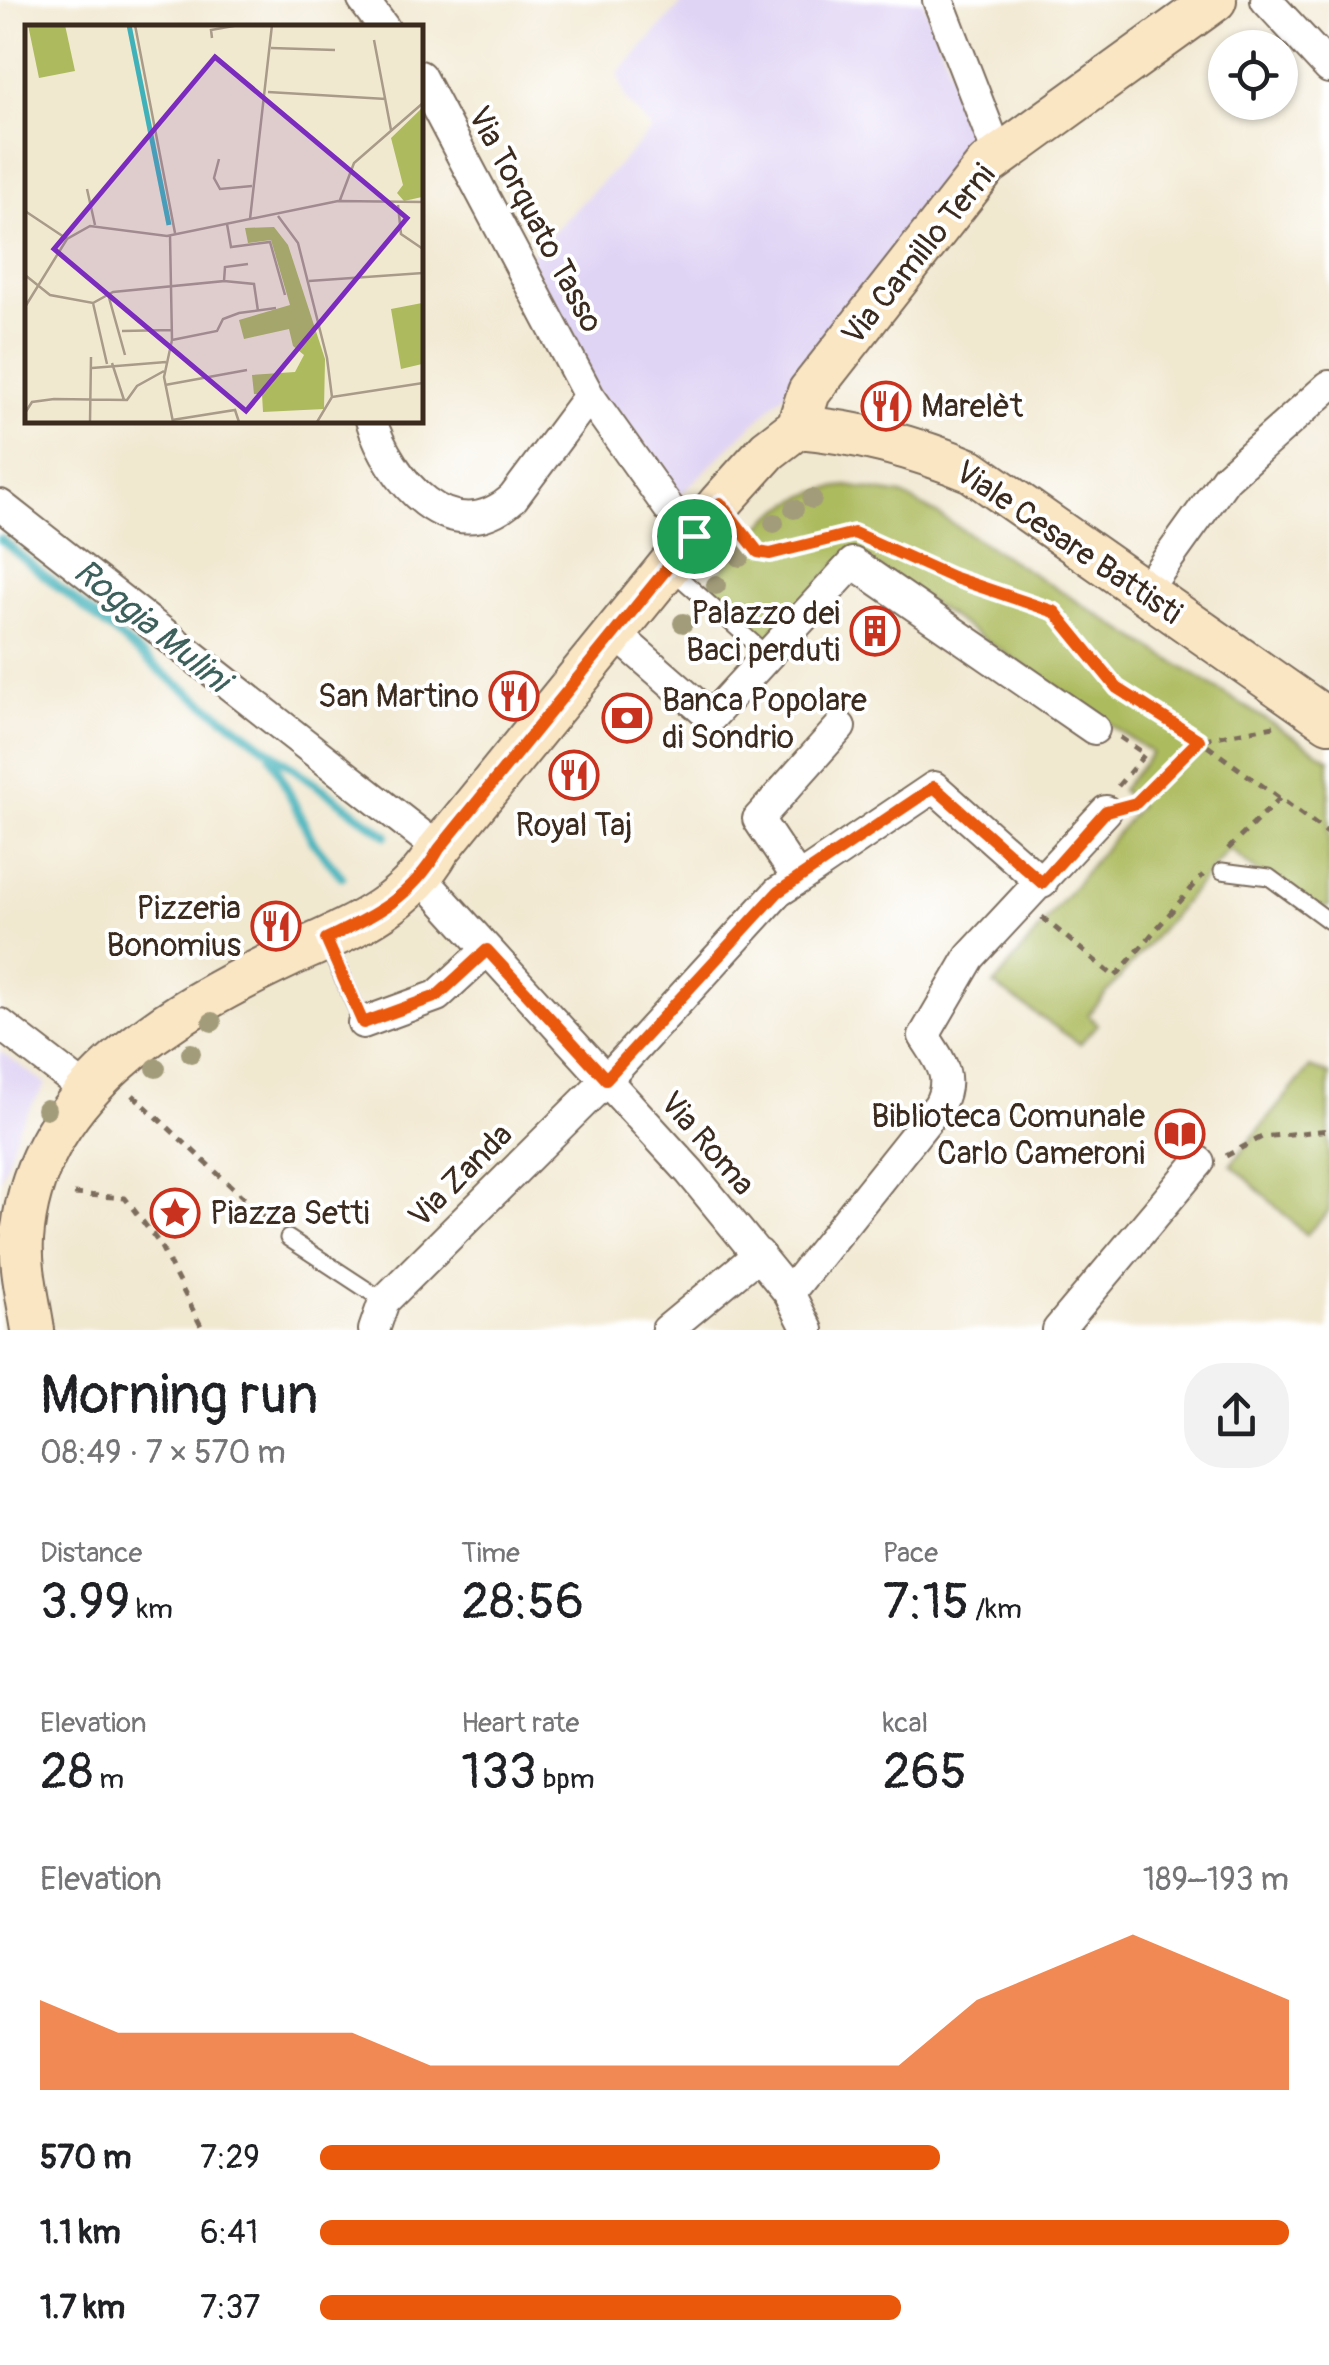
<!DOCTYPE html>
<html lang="en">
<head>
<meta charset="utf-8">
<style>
	body { margin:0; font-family:Pangolin,sans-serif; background:#f2f2f2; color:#202124; height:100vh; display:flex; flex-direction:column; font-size:38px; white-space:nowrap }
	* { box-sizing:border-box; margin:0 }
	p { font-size:32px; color:#757577 }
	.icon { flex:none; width:55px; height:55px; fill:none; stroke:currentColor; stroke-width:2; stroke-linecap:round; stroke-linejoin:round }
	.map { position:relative; height:1330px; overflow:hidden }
	.panel { display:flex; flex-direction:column; background:#fff; flex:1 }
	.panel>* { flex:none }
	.controls { position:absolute; left:1208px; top:30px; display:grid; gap:20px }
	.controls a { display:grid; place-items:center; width:90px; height:90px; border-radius:50%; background:#fff; box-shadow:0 2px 8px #0004; font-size:50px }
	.pin { position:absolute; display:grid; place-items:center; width:85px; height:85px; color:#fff; margin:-42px; border:5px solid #fff; border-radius:50%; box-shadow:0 2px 10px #0007 }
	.round { display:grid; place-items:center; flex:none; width:105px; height:105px; border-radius:40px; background:#f2f2f2 }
	.summary { display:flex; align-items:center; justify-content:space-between; height:170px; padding:0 40px }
	h1 { font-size:55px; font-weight:600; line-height:75px }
	.figures { display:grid; grid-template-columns:repeat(3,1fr); gap:15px; height:170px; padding:10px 40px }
	.figures div { display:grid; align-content:center }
	.figures b { font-size:50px; font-weight:600 }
	.figures small { font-size:28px; font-weight:400 }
	.figures p { font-size:28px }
	.chart { height:280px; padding:20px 40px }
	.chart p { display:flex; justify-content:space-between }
	.chart svg { width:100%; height:180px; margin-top:10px; fill:#ea580c; opacity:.7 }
	ul { padding:0 40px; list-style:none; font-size:32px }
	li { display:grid; grid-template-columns:160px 120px 1fr; align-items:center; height:75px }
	li i { height:25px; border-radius:12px; background:#ea580c }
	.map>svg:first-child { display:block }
	.built { fill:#e0d4f4 }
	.green { fill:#adbb5e; stroke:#74723e; stroke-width:2.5 }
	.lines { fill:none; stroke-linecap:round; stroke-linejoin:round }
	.stream { stroke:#41b1b9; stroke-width:9 }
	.lane-casing { stroke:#7b6c5c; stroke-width:19 }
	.street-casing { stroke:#7b6c5c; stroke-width:34 }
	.secondary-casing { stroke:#7b6c5c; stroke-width:46 }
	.path { stroke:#7b6c5c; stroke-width:5; stroke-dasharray:8 8; stroke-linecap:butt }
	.lane { stroke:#fff; stroke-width:15 }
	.street { stroke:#fff; stroke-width:30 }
	.secondary { stroke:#fbe6c4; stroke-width:42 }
	.tree { fill:#a39c7a }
	.route-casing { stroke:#fff; stroke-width:20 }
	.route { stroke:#ea580c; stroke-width:12 }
	.labels { text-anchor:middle; stroke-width:8; stroke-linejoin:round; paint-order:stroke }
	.street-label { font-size:32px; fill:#3b2a1e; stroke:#fff }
	.poi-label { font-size:32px; fill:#3b2a1e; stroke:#fff; text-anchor:end }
	.water-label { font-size:35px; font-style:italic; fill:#3d605c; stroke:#fff }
	.inset-river { fill:none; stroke:#41b1b9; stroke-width:5 }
	.inset-road { fill:none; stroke:#a89c89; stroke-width:2.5 }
	.view { fill:#7b2cbf; fill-opacity:0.15; stroke:#7b2cbf; stroke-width:5 }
	.inset-edge { fill:none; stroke:#3b2a1e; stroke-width:5 }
</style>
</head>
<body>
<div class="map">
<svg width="1329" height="1330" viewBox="0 0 1329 1330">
	<rect width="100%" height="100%" fill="#fff"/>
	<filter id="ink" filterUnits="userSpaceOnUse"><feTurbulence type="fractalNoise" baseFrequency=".01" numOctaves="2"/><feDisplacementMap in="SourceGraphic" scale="20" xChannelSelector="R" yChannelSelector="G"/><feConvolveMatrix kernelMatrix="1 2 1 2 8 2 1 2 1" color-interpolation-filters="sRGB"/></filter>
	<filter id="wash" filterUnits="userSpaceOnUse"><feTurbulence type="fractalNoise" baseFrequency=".0048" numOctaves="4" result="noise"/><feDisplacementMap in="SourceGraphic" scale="40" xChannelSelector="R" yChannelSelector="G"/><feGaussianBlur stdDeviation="2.25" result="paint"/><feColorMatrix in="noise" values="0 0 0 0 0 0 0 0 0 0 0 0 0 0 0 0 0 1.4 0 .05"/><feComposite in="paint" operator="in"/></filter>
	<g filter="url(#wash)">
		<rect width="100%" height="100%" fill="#f1e8d0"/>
		<path class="built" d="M685,0H923L979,145L818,361L679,496L601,404L528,258L652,130L626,99L618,74Z
			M0,1051L46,1084L19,1125L0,1181Z"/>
		<path class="green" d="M847,486L902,495L937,514L1329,759V907H1300L1229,849L1088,1015L1097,1024L1080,1044L994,985L1139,806L1121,790L1152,753L851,549L766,643L703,590C748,540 776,493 847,486Z
			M1310,1067L1329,1074V1211L1306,1235L1231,1164Z"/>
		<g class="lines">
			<path class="stream" d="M0,539L172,680L386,835
				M271,756L313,842L342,877"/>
		</g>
	</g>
	<g filter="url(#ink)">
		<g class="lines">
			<g class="lane-casing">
				<path id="lane" d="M669,568L767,655
					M1222,871L1269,877L1329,921
					M327,943L363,1023
					M288,1238L384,1301"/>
			</g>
			<g class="street-casing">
				<path id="street" d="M363,0L384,28
					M938,0L998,154
					M1266,0L1329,68
					M420,76L589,396L668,507L694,536
					M371,420C389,478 451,554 513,498L589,396
					M0,505L439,849
					M1145,591L1226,478L1329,386
					M617,635L711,717L853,563L1094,729
					M422,878L690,1172L789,1293L808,1330
					M798,879L934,787L1042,883
					M363,1023L437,996L487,950
					M0,1024L87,1091
					M789,1293L939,1105C954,1076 940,1061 924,1036L970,957L1106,811
					M374,1330L384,1301L607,1079L778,892L798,879L758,819L840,727
					M667,1330L759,1254
					M1058,1330L1199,1162"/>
			</g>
			<g class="secondary-casing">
				<path id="secondary" d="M798,427L809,392L987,165L1215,0
					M33,1330C29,1302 20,1268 22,1240C32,1093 170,1012 289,956C348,929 405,908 439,849L720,503L768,450L798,427C857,432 917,448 972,471L1329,721"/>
			</g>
			<path class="path" d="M740,530L758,552L769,554L841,536
				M888,550L1055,612L1117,689L1199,740L1329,834
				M1118,786L1145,754L1118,736
				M1134,804L1199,740L1274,726
				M1228,849L1280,798
				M1042,917L1115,977L1203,875
				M133,1095L274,1226
				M1226,1156L1262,1137L1329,1130
				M74,1194L125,1198L159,1243L203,1330"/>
			<use href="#lane" class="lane"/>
			<use href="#street" class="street"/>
			<use href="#secondary" class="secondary"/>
		</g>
		<g class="tree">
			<circle cx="812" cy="499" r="10"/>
			<circle cx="794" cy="509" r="10"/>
			<circle cx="774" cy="523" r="10"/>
			<circle cx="740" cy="557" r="10"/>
			<circle cx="716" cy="585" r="10"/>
			<circle cx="683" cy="623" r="10"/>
			<circle cx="212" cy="1022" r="10"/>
			<circle cx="191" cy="1053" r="10"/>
			<circle cx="156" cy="1068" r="10"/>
			<circle cx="46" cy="1109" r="10"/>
		</g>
	</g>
	<g class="lines" filter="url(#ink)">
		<g class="route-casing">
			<path id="route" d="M720,503L758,552L770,554L854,533L952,577L1055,612L1117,688L1199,740L1136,803L1106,811L1042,883L934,787L778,892L606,1079L487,950L437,996L363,1023L326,939C374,916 412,897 439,849Z"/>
		</g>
		<use href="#route" class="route"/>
	</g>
	<defs>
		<g id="restaurant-ring" transform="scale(2.5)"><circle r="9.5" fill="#fff" stroke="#c8321e" stroke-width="1.5"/><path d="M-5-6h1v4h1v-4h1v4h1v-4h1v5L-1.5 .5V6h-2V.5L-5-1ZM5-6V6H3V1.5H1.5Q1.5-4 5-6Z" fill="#c8321e"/></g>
		<g id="building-ring" transform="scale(2.5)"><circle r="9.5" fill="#fff" stroke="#c8321e" stroke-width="1.5"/><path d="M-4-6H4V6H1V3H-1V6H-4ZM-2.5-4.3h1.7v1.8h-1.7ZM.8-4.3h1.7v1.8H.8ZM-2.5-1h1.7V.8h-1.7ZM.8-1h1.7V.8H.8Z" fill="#c8321e"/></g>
		<g id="bank-ring" transform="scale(2.5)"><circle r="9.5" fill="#fff" stroke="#c8321e" stroke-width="1.5"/><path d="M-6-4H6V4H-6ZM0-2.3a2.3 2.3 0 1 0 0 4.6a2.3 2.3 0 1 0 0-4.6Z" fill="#c8321e"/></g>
		<g id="library-ring" transform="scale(2.5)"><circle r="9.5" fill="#fff" stroke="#c8321e" stroke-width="1.5"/><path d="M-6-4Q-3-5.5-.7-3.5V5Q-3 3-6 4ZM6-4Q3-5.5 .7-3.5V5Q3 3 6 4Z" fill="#c8321e"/></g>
		<g id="sight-ring" transform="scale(2.5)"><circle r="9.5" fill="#fff" stroke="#c8321e" stroke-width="1.5"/><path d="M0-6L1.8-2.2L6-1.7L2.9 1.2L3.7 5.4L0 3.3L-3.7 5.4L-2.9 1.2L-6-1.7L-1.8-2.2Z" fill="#c8321e"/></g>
	</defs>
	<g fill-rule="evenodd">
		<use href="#restaurant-ring" x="886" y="406"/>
		<use href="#building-ring" x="875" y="631"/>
		<use href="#restaurant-ring" x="514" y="696"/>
		<use href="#bank-ring" x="627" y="718"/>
		<use href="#restaurant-ring" x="574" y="775"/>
		<use href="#restaurant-ring" x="276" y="926"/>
		<use href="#library-ring" x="1180" y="1134"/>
		<use href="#sight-ring" x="175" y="1213"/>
	</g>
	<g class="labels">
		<g class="street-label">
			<text transform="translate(536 219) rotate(62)" y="11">Via Torquato Tasso</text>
			<text transform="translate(918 254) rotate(-51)" y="11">Via Camillo Terni</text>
			<text transform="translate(1069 542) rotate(34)" y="11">Viale Cesare Battisti</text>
			<text transform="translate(708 1143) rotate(49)" y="11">Via Roma</text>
			<text transform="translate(460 1175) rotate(-45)" y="11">Via Zanda</text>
		</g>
		<g class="poi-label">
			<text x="921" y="417" text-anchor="start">Marelèt</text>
			<text x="840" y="624">Palazzo dei<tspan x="840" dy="37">Baci perduti</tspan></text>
			<text x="479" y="707">San Martino</text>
			<text x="662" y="711" text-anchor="start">Banca Popolare<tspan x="662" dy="37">di Sondrio</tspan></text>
			<text x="574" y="836" text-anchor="middle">Royal Taj</text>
			<text x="241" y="919">Pizzeria<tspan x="241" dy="37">Bonomius</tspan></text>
			<text x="1145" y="1127">Biblioteca Comunale<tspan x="1145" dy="37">Carlo Cameroni</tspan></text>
			<text x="210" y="1224" text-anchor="start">Piazza Setti</text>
		</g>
		<g class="water-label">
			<text transform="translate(152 625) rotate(39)" y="12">Roggia Mulini</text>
		</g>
	</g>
	<g transform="translate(25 25)">
		<rect width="398" height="398" fill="#f1e8d0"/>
		<path d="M3,0H40L50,46L14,53ZM397,83V172L379,176L372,168L378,160L366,113ZM249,202L263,220L300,334L299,384L238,387L237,369H229L227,350L270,347L279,330L268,321L264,304L219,314L214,295L265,280L246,215L223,218L220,203ZM397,278V339L376,344L366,284Z" fill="#adbb5e"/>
		<path class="inset-river" d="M104,0L144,200"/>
		<path class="inset-road" d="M110,0L150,208M187,13L186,5L214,0M349,15L366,105M246,23L310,25M243,67L361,74M194,134L189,153L195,164L227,161M62,164L70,200M315,175L329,138L398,78M373,180L376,209L398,224M0,186L42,214M253,191L273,218L302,333L307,372L292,397M225,194L247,0M202,199L206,222L245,217L260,270M145,210L147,315L139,352L148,397M0,250L25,270L68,278L88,267L199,256L200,242L223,239M199,256L229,259L233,286M284,256L398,248M83,269L100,330M68,278L82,339M0,282L42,214L65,201L142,211L313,176L398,177M97,306L147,305M147,315L192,306L198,294L214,288L251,283M87,338L99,375M67,343L141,337M140,360L222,345M307,372L398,358M0,388L7,377L29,374L102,375L112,361L139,346M147,395L210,385L214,397M65,397L66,332"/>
		<path class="view" d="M190,32L382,193L221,386L29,224Z"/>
		<rect width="398" height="398" class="inset-edge"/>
	</g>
</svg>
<div class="controls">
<a><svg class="icon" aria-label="locate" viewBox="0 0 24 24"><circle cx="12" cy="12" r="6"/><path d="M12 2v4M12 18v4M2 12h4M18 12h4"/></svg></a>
</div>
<div class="pin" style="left:694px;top:536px;background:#1e9e55"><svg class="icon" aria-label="arrive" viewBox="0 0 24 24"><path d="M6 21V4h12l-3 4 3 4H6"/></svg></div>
</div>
<section class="panel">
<div class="summary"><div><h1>Morning run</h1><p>08:49 · 7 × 570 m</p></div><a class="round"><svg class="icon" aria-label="share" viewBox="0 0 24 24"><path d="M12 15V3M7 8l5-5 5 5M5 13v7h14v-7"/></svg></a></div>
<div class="figures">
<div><p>Distance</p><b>3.99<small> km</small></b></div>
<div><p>Time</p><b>28:56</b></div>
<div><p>Pace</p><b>7:15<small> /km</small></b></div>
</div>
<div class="figures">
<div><p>Elevation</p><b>28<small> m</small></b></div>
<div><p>Heart rate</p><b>133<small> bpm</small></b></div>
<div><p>kcal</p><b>265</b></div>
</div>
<div class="chart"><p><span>Elevation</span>189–193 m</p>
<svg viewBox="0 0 160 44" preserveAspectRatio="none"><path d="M0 44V22L10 30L20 30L30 30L40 30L50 38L60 38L70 38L80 38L90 38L100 38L110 38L120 22L130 14L140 6L150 14L160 22V44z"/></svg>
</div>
<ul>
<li><b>570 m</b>7:29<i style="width:64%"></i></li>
<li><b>1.1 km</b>6:41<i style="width:100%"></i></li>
<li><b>1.7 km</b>7:37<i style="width:60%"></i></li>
</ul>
</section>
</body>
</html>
